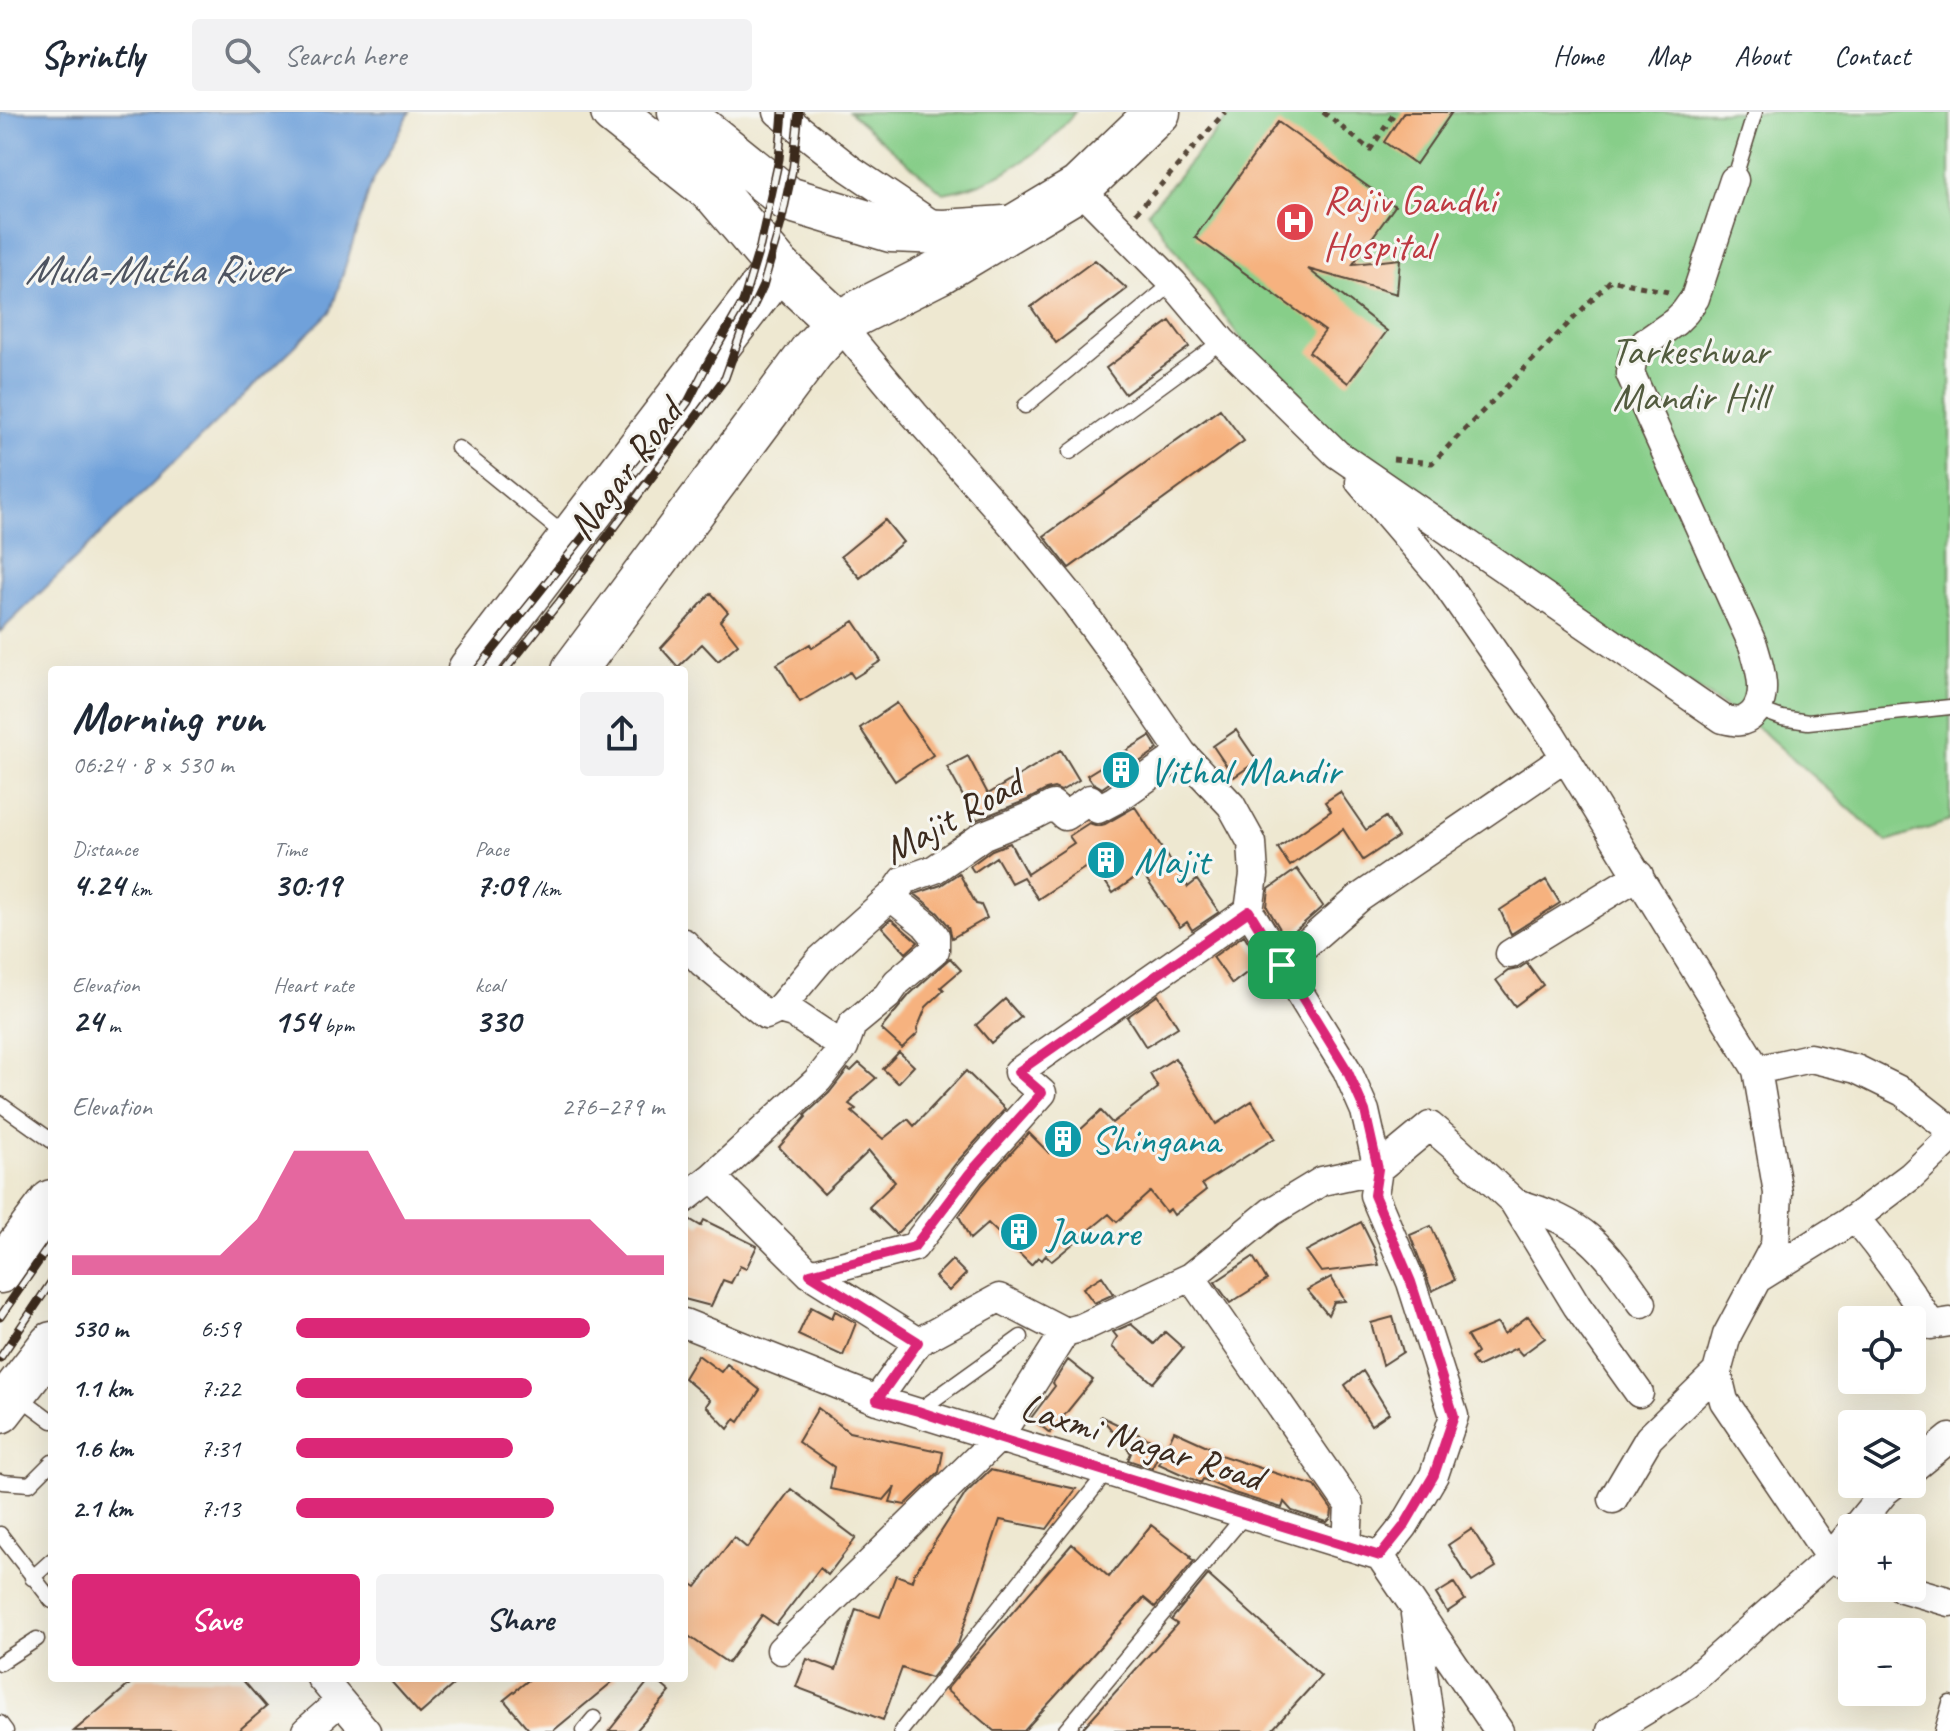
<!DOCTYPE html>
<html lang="en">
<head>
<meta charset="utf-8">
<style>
	body { margin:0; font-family:Caveat,sans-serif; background:#f2f2f3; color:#1f2937; height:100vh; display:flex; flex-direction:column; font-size:30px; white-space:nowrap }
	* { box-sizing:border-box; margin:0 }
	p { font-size:26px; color:#747a83 }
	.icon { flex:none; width:44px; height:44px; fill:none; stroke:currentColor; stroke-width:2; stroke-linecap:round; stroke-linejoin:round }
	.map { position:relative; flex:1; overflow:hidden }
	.panel { position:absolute; left:48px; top:554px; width:640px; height:1016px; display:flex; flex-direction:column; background:#fff; border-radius:8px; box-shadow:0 8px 32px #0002 }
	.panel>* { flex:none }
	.buttons { position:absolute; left:1838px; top:1194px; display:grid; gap:16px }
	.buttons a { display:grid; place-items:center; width:88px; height:88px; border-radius:8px; background:#fff; box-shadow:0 8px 32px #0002; font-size:40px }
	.pin { position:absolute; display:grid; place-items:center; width:68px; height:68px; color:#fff; margin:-34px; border-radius:16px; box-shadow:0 4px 12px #0006 }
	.round { display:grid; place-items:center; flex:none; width:84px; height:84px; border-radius:8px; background:#f2f2f3 }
	.headline { display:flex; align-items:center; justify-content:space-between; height:136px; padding:0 24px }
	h1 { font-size:44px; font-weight:700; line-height:60px }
	.figures { display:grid; grid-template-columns:repeat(3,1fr); gap:12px; height:136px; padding:8px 24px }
	.figures div { display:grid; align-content:center }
	.figures b { font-size:34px; font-weight:700 }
	.figures small { font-size:22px; font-weight:400 }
	.figures p { font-size:22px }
	.chart { height:224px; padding:16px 24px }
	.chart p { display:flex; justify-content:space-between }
	.chart svg { width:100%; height:144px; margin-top:8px; fill:#db2777; opacity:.7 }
	.action { display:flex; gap:16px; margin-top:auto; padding:16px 24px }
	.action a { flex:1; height:92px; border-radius:8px; background:#db2777; color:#fff; font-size:32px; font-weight:700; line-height:92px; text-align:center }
	.action a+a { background:#f2f2f3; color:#1f2937 }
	ul { padding:0 24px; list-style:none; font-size:26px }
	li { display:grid; grid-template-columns:128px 96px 1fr; align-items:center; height:60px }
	li i { height:20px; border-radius:10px; background:#db2777 }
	header { display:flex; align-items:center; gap:48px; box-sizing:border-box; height:112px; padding:0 40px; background:#fff; border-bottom:2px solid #e0e1e3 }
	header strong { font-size:38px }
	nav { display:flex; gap:44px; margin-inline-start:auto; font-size:28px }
	.search { width:560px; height:72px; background:#f2f2f3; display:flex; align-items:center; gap:20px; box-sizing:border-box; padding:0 28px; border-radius:8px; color:#747a83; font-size:30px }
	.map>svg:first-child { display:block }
	.green { fill:#87ce89; stroke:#617c54; stroke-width:2 }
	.water { fill:#70a1da; stroke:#56667c; stroke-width:2 }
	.building { fill:#f6b27f }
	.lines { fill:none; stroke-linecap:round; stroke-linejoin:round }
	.lane-casing { stroke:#564639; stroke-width:17 }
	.street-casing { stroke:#564639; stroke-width:31 }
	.highway-casing { stroke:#564639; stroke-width:47 }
	.path { stroke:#564639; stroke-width:5; stroke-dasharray:6 6; stroke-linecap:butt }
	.lane { stroke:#fff; stroke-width:14 }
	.street { stroke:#fff; stroke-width:28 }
	.highway { stroke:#fff; stroke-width:44 }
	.rail-casing { stroke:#3b2a1e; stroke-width:9 }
	.rail { stroke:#f6f6f2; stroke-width:6; stroke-dasharray:18; stroke-linecap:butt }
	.route-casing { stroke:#fff; stroke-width:16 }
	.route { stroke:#db2777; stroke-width:10 }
	.labels { text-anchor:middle; stroke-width:6; stroke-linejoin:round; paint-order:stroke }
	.health-label { font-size:40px; fill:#be3a42; stroke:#f6f6f2; text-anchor:start }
	.park-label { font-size:40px; fill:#525b3e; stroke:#f6f6f2 }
	.street-label { font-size:40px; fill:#3b2a1e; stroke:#f6f6f2 }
	.culture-label { font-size:40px; fill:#0d838f; stroke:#f6f6f2; text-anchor:start }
	.water-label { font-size:42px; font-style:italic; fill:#4e5460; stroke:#f6f6f2 }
</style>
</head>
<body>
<header>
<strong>Sprintly</strong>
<div class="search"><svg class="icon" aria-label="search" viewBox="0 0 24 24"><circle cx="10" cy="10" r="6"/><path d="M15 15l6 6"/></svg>Search here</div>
<nav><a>Home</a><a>Map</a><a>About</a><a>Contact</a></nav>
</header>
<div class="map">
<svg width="1950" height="1619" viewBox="0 0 1950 1619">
	<rect width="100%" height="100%" fill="#f6f6f2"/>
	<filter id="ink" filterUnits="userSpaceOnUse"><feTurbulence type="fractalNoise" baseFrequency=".0125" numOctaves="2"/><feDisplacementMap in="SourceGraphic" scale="16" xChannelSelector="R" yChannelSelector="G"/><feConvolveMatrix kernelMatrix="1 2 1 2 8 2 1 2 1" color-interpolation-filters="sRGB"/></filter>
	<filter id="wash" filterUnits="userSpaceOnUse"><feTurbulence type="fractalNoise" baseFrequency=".006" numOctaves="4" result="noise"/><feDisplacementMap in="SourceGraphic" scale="32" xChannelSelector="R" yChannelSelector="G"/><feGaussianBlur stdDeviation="1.8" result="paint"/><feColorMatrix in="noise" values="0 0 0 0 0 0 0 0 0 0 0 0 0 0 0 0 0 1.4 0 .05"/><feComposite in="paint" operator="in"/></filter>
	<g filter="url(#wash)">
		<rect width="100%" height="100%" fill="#eee8d1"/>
		<path class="green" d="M849,0H1075C1065,11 1056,24 1045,33C1016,57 980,75 943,81Z
			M1232,0H1950V709L1887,730L1762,619L1337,342L1252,242L1148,100Z"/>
		<path class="water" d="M0,0H410L371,73L331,199L0,520Z"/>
		<g id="blocks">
			<path class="building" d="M1404,0H1452L1416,52L1384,30Z
				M1278,10L1395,94L1353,152L1400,147L1397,182L1308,157L1387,219L1348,271L1309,240L1325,219L1195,125Z
				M1095,148L1127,177L1056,231L1031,195Z
				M1170,209L1189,235L1125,282L1106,256Z
				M1220,297L1244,329L1069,456L1044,424Z
				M885,408L903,430L860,466L841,444Z
				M711,481L728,500L720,509L738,532L718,549L702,532L678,555L661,536Z
				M854,509L881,549L854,566L850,560L800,590L777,552L810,532L812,536Z
				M897,591L933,643L895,669L860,616Z
				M1236,618L1257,649L1234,665L1213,634Z
				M1150,624L1158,637L1102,676L1092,670L1087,663Z
				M1061,638L1079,668L1061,679L1054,676L1046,678L1027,688L976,708L947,655L968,644L988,682Z
				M1340,680L1366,718L1386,705L1398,725L1363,748L1343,717L1290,754L1278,736L1331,699L1325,690Z
				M1135,695L1188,775L1197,768L1219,800L1192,818L1187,810L1180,815L1142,761L1113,781L1092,751L1038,787L1023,765L1011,771L996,745L974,760L970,754L992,738L1010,731L1027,762L1074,731L1069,724L1089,711L1098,714L1105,712Z
				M1297,757L1323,794L1286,827L1267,795L1269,777Z
				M959,761L976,792L981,793L987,806L952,826L949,814L938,801L915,782L941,773Z
				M1546,768L1560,791L1511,822L1500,798Z
				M891,807L918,830L906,841L882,815Z
				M1244,823L1264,855L1256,861L1253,856L1232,872L1213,845Z
				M950,846L961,858L941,875L944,878L926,895L917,917L918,921L902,936L881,917L910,882Z
				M1527,851L1543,873L1515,894L1496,868L1508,859L1518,857Z
				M1158,883L1178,915L1146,935L1127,905Z
				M1005,887L1021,905L991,931L976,913Z
				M899,940L914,954L898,971L883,957Z
				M1175,946L1216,1012L1252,989L1275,1026L1202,1072L1206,1078L1174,1103L1170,1097L1166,1100L1150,1080L1117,1110L1109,1102L1052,1149L1046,1143L1042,1148L1038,1145L1031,1153L988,1111L970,1127L959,1104L983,1072L1029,1021L1049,1041L1076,1016L1079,1019L1101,999L1112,1011L1158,976L1150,962Z
				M859,951L876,966L852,987L853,988L849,992L856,997L852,1000L883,1027L908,1007L914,1014L966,959L1005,997L957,1050L921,1097L896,1122L869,1095L895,1070L869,1039L824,1082L779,1035L806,1005L805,1003L829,981L848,957L851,959Z
				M684,1104L701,1114L704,1108L757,1134L746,1157L740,1154L731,1171L723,1168L711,1194L684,1187Z
				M1361,1110L1374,1136L1379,1153L1321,1160L1306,1139Z
				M1431,1114L1455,1168L1432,1179L1410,1123Z
				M1253,1145L1267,1168L1230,1191L1215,1170Z
				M952,1148L966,1162L949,1179L935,1165Z
				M1102,1164L1114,1182L1094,1191L1083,1176Z
				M1331,1165L1345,1189L1334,1190L1328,1203L1307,1178Z
				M811,1195L832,1206L835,1199L856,1211L843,1244L798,1223Z
				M1528,1204L1545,1226L1522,1243L1516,1236L1477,1255L1471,1246L1477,1241L1467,1224L1498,1211L1504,1222Z
				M1393,1205L1403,1240L1383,1253L1371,1211Z
				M1131,1212L1154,1232L1165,1220L1183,1236L1153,1271L1112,1235L1117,1225L1113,1220Z
				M698,1243L721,1260L727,1252L760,1278L739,1310L735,1307L728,1317L706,1294L710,1288L684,1266Z
				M1068,1248L1093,1268L1050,1321L1031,1306L1055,1274L1053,1271Z
				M1363,1259L1389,1301L1371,1313L1345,1273Z
				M818,1296L849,1320L943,1340L939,1360L905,1393L890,1390L895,1375L884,1388L830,1377L834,1355L798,1330Z
				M1100,1304L1163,1334L1152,1356L1128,1348L1131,1341Z
				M1174,1319L1216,1338L1214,1341L1315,1374L1332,1398L1331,1406L1327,1410L1292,1399L1284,1390L1282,1396L1234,1381L1203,1367L1201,1371L1199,1370L1159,1352Z
				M990,1358L1076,1377L1047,1417L1000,1408L958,1532L931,1566L902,1556L883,1608L796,1575L807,1547L836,1558L856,1497L880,1505L896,1463L912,1469L914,1462L966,1381Z
				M791,1377L856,1426L828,1463L820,1456L776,1513L762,1503L728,1551L684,1521V1467L696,1475L734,1425L747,1436Z
				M1151,1413L1191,1444L1190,1446L1194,1449L1155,1495L1144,1486L1024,1619H994L946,1578L969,1550L1072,1432L1109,1465Z
				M1472,1417L1496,1455L1472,1470L1448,1433Z
				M1208,1463L1321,1564L1271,1619H1080L1177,1512L1171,1508Z
				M1454,1471L1465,1488L1447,1500L1436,1482Z
				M137,1566H241L266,1595L238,1619H74Z
				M388,1566H461L420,1602Z
				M531,1566H617L553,1619H530L504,1588Z
				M651,1566H654L670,1580L636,1619H609Z"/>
		</g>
	</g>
	<g filter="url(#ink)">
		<use href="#blocks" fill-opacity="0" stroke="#564639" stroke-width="2"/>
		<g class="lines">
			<g class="lane-casing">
				<path id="lane" d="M1734,68L1755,0
					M1025,294L1173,171
					M458,336L567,425
					M1070,340L1222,229
					M1757,597L1782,606L1808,610L1950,595
					M0,992L52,1029
					M17,1283L52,1309
					M918,1299L1021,1225
					M0,1369L2,1370L30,1372L52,1350
					M0,1422L52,1489
					M32,1466L52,1448
					M0,1551L37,1527
					M0,1611L6,1619
					M583,1619L594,1606
					M901,1619L1107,1360
					M1065,1619L1245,1403
					M1942,1619L1950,1591"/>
			</g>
			<g class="street-casing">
				<path id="street" d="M778,0L850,57L939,117
					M1079,76L1173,171L1222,229L1337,342L1723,607C1735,610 1743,612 1753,602C1770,583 1759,553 1753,533L1630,261L1633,244L1645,231L1675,210L1685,200L1695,186L1734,68
					M838,211L914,302L1016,417L1073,487L1130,565L1182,641L1231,693L1252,731L1254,763L1249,799L1347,958L1365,999L1378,1057L1374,1083L1411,1170L1454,1304L1434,1363L1404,1414L1380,1444
					M1360,370L1442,466L1551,622L1757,958L1778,1081L1775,1133L1727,1223L1717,1260L1724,1289L1830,1446L1852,1419
					M684,831L703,851L766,903L779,897L793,901L844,935
					M1510,842L1639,763
					M1282,853L1359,786L1566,645
					M779,897L820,848L895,781L904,768L935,757L984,723L1034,703L1053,693L1065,704L1090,687L1098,697L1115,688L1182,641
					M1757,958L1810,946L1856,957L1903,980L1950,1017
					M712,1065L810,1162L918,1230
					M684,1087L712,1065L818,968L844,935L852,913L887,884L897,870L935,838V824L925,812L900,792L895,781
					M1515,1091C1585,1110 1602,1134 1642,1191
					M1855,1106C1883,1140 1908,1175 1931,1213L1950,1210
					M810,1162L914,1135L970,1061L1042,981L1018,960L1249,799
					M1191,1165L1349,1393L1347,1434
					M1760,1165L1855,1106L1911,1064L1950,1027
					M684,1211L877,1288L1380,1444L1499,1619
					M877,1288L918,1230L999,1186L1065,1220L1081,1216L1191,1165L1271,1100L1322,1069L1378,1057L1430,1014L1457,1037L1513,1089L1577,1194L1639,1281
					M1912,1357L1950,1326
					M1613,1387L1649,1326L1717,1260
					M1855,1416L1885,1379L1894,1372
					M1902,1476L1950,1490
					M1415,1502L1431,1619
					M781,1538L998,1326L1065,1220
					M321,1566L366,1619
					M306,1619L340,1589
					M1611,1619L1688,1572L1830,1446L1852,1455"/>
			</g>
			<g class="highway-casing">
				<path id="highway" d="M680,0L788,87L891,118L944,120L1005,116
					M778,155L838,211
					M470,558L778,155L716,82L613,0
					M574,558L812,239L838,211L939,160L1079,76L1158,0
					M0,1159L52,1090
					M0,1299L52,1232"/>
			</g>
			<path class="path" d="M1323,0L1370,38L1395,0
				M1136,101L1225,0
				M1393,347L1432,351L1611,168L1668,180"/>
			<use href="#lane" class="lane"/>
			<use href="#street" class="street"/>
			<use href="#highway" class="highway"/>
			<g class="rail-casing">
				<path id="rail" d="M477,558L651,340L688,290L709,249L743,190L760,134L779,47L783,0
					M505,558L560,489L725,266L742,218L763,174L781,111L793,55L799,0
					M0,1205L52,1130
					M0,1246L52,1169"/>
			</g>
			<use href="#rail" class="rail"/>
		</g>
	</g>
	<g class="lines" filter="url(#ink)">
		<g class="route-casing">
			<path id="route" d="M1249,799L1347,958L1365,999L1378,1057L1374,1083L1411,1170L1454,1304L1434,1363L1404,1414L1380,1444L998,1326L918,1299L877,1288L918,1230L810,1162L914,1135L970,1061L1042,981L1018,960Z"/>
		</g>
		<use href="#route" class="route"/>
	</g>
	<defs>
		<g id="hospital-disc" transform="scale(2)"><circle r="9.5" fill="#e0444e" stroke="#f6f6f2"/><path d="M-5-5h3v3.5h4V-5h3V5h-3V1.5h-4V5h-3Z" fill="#fff"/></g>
		<g id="building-disc" transform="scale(2)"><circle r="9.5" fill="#0f9aa8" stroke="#f6f6f2"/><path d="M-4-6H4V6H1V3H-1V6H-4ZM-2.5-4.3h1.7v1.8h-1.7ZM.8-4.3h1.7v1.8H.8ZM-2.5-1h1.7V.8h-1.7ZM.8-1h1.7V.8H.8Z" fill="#fff"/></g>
	</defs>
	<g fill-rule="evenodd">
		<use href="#hospital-disc" x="1295" y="110"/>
		<use href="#building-disc" x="1121" y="658"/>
		<use href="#building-disc" x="1106" y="748"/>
		<use href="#building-disc" x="1063" y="1027"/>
		<use href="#building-disc" x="1019" y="1120"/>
	</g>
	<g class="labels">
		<g class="health-label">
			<text x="1323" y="101">Rajiv Gandhi<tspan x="1323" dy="46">Hospital</tspan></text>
		</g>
		<g class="park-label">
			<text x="1690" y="252">Tarkeshwar<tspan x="1690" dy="46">Mandir Hill</tspan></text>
		</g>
		<g class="street-label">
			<text transform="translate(624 357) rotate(-53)" y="14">Nagar Road</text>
			<text transform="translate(952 704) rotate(-29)" y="14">Majit Road</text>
			<text transform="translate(1142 1329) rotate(17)" y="14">Laxmi Nagar Road</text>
		</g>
		<g class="culture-label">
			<text x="1149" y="672">Vithal Mandir</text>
			<text x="1134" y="762">Majit</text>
			<text x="1091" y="1041">Shingana</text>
			<text x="1047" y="1134">Jaware</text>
		</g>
		<g class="water-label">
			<text x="155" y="171">Mula-Mutha River</text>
		</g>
	</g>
</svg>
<div class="buttons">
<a><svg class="icon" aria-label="locate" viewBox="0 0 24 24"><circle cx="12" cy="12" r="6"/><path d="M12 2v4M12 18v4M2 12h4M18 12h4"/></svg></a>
<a><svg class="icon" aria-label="layers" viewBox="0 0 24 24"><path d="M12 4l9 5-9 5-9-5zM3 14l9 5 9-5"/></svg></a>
<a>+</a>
<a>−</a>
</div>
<div class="pin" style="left:1282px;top:853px;background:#1e9e55"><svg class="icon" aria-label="arrive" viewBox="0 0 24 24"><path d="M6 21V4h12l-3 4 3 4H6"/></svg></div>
<section class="panel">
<div class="headline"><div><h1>Morning run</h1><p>06:24 · 8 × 530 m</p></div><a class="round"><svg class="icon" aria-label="share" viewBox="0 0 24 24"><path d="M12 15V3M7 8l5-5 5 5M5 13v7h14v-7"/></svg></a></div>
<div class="figures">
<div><p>Distance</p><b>4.24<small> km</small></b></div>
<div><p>Time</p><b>30:19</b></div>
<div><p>Pace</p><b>7:09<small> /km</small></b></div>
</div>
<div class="figures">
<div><p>Elevation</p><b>24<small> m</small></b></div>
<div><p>Heart rate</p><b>154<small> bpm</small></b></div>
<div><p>kcal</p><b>330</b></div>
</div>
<div class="chart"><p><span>Elevation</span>276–279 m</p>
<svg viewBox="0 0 160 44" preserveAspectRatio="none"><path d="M0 44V38L10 38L20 38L30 38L40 38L50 27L60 6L70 6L80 6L90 27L100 27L110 27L120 27L130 27L140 27L150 38L160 38V44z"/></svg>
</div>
<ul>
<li><b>530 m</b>6:59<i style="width:80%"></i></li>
<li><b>1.1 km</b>7:22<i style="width:64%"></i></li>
<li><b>1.6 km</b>7:31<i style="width:59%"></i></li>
<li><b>2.1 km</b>7:13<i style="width:70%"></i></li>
</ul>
<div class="action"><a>Save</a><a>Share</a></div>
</section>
</div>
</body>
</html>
